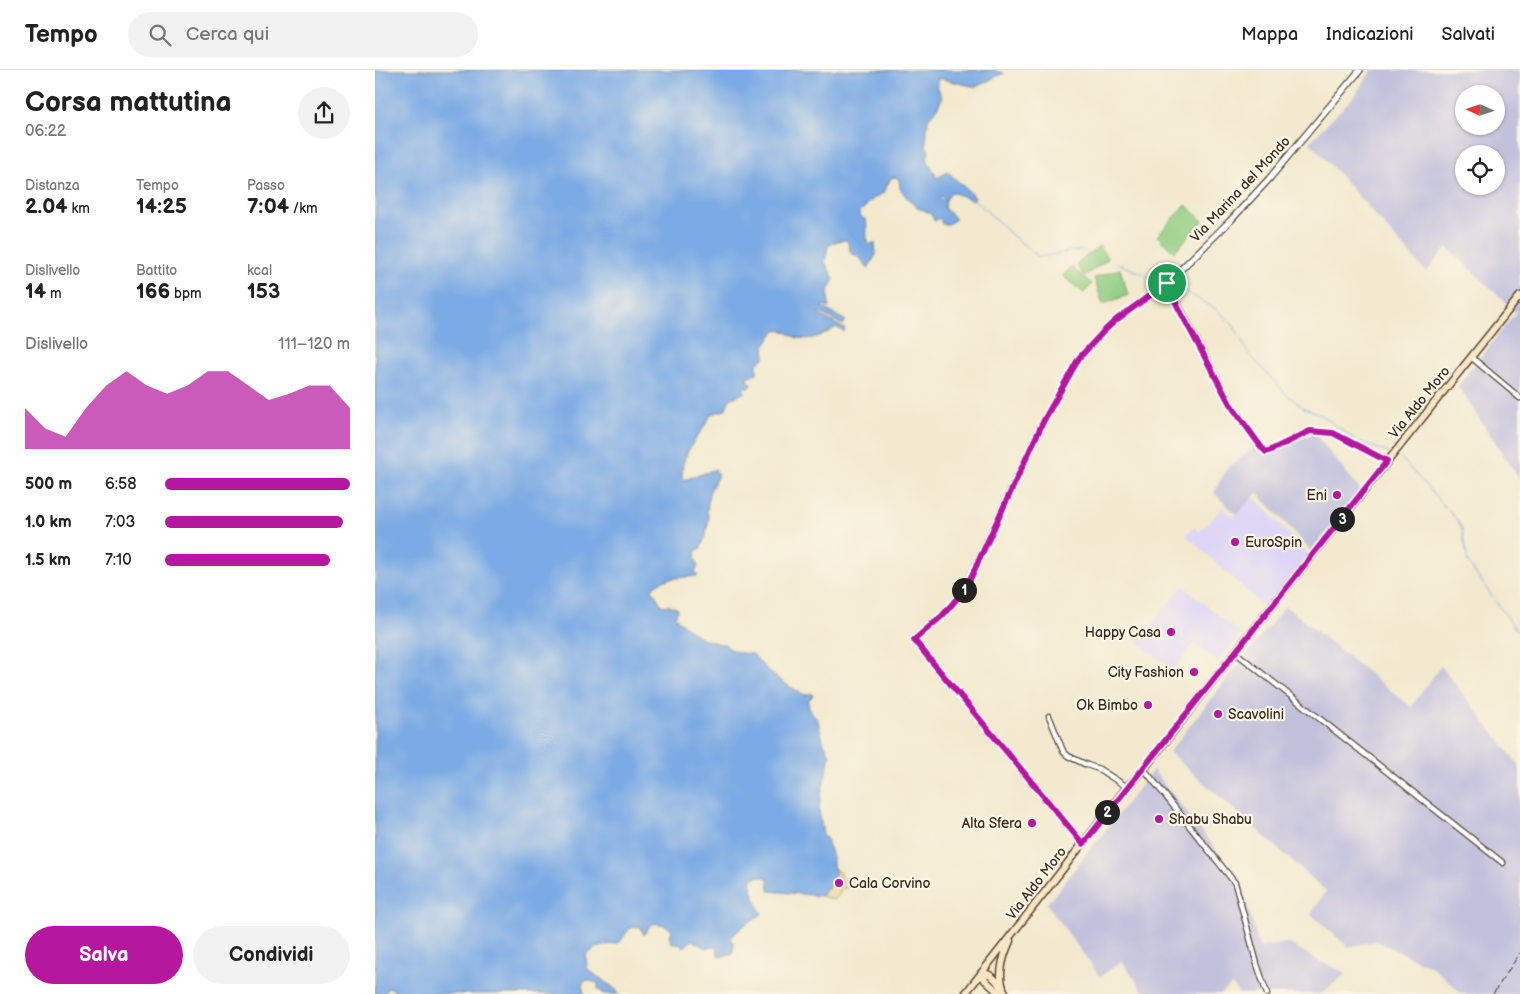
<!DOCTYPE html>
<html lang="it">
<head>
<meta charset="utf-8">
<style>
	body { margin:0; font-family:"Balsamiq Sans",sans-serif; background:#f2f2f2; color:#222; height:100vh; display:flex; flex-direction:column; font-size:19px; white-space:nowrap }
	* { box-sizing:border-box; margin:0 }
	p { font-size:16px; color:#767676 }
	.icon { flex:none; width:28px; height:28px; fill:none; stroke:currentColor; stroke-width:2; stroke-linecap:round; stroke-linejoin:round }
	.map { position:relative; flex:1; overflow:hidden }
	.sheet { display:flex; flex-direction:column; background:#fff; width:375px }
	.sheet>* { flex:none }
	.needle { width:32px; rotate:273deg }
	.controls { position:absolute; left:1080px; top:15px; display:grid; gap:10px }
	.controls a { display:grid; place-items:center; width:50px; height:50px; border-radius:50%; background:#fff; box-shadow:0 1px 4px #0004; font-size:25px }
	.pin { position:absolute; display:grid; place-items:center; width:42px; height:42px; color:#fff; margin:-21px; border:2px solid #fff; border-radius:50%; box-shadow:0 1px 5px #0007 }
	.km { position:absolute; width:25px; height:25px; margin:-12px; border-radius:50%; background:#222; color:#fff; font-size:14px; line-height:25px; text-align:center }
	.round { display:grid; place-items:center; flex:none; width:52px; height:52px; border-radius:26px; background:#f2f2f2 }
	.head { display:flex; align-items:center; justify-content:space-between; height:85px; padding:0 25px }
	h1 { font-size:28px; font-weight:700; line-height:38px }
	.stats { display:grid; grid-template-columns:repeat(3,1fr); gap:8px; height:85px; padding:5px 25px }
	.stats div { display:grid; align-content:center }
	.stats b { font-size:21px; font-weight:700 }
	.stats small { font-size:14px; font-weight:400 }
	.stats p { font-size:14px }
	.chart { height:140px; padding:10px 25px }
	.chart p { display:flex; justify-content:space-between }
	.chart svg { width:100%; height:90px; margin-top:5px; fill:#b5179e; opacity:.7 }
	.action { display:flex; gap:10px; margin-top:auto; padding:10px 25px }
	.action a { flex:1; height:58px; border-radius:30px; background:#b5179e; color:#fff; font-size:20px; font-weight:700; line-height:58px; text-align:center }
	.action a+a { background:#f2f2f2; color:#222 }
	ul { padding:0 25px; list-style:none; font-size:16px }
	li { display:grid; grid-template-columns:80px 60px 1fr; align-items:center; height:38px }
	li i { height:12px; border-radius:6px; background:#b5179e }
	header { display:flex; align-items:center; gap:30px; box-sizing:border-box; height:70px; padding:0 25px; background:#fff; border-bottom:1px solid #e0e0e0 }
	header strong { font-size:24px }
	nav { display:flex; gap:28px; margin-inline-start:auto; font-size:18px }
	.search { width:350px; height:45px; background:#f2f2f2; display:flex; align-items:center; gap:12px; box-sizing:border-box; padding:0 18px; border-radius:28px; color:#767676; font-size:19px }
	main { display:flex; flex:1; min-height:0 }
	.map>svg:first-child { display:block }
	.built { fill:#ddd5f6 }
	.industrial { fill:#c2c1dc; fill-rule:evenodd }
	.green { fill:#92ce83; stroke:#667c50 }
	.sand { fill:#eeda9e; stroke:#94825e }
	.water { fill:#7baae4; stroke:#5b6a81 }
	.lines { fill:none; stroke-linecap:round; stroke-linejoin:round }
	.stream { stroke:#7baae4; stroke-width:1 }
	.minor-casing { stroke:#564738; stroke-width:7 }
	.tertiary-casing { stroke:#564738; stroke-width:8 }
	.secondary-casing { stroke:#564738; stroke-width:9 }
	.minor { stroke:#fff; stroke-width:4.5 }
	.tertiary { stroke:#fff; stroke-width:5.5 }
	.secondary { stroke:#fbe6c4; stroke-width:6 }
	.rail { stroke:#3b2a1e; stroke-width:1; stroke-dasharray:8 4; stroke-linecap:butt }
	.route-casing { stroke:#fff; stroke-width:10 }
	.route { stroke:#b5179e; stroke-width:6 }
	.poi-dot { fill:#b5179e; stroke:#fcf5e5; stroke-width:2 }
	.labels { text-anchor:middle; stroke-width:4.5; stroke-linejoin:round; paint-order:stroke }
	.street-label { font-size:14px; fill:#3b2a1e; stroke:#fcf5e5 }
	.poi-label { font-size:14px; fill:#3b2a1e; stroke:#fcf5e5; text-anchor:end }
</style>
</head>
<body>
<header>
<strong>Tempo</strong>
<div class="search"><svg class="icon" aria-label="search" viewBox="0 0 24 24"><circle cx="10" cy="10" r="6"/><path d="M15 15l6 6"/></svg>Cerca qui</div>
<nav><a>Mappa</a><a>Indicazioni</a><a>Salvati</a></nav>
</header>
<main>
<section class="sheet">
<div class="head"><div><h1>Corsa mattutina</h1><p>06:22</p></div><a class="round"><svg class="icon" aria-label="share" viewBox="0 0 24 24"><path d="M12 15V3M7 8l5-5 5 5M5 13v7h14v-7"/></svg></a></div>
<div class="stats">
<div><p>Distanza</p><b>2.04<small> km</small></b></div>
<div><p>Tempo</p><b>14:25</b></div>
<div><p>Passo</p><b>7:04<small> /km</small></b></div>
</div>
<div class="stats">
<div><p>Dislivello</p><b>14<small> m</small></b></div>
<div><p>Battito</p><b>166<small> bpm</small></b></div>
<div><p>kcal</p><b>153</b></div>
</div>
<div class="chart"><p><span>Dislivello</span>111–120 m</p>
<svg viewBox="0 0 160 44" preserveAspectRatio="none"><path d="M0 44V24L10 34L20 38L30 24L40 13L50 6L60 13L70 17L80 13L90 6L100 6L110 13L120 20L130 17L140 13L150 13L160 24V44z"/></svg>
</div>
<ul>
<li><b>500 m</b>6:58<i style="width:100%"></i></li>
<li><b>1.0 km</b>7:03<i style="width:96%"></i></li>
<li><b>1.5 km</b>7:10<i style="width:89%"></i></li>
</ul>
<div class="action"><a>Salva</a><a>Condividi</a></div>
</section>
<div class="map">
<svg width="1145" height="924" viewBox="0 0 1145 924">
	<rect width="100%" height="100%" fill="#fcf5e5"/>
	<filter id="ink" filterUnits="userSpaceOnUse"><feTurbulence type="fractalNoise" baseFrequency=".02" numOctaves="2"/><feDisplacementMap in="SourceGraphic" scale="10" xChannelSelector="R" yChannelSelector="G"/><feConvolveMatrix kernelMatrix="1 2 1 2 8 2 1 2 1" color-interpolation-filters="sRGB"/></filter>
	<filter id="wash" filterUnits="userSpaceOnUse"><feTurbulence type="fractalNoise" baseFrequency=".0096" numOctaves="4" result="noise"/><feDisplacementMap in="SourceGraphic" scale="20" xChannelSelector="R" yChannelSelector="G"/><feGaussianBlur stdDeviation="1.12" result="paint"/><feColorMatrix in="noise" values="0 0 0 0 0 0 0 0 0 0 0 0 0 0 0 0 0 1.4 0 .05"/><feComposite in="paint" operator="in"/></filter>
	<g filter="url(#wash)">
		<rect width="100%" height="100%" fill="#f2e9ce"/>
		<path class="built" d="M878,426L934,486L890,538L811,465L819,457L824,462L848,437L858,448Z
			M808,516L866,564L843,592L819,573L798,600L762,572Z"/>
		<path class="industrial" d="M997,0H1145V410L1083,316L1141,242L1072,177L1051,202L935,72L980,25ZM1089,24H1121V56H1089ZM1089,84H1121V116H1089Z
			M937,364L941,365L986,421L936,481L882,422L862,445L839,423L852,398L881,376L891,385Z
			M910,536L1036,637L1066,596L1145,697V924H1087L1059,898L1001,871L973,877L936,844L951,821L794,682Z
			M778,700L866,811L884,877L913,873L944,891L972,903L946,924H889L887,920L882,924H864L857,915L845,924H770L747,891L725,907L672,834Z"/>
		<path class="green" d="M811,135L828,151L799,182L782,166Z
			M724,176L733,189L709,206L701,194Z
			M696,197L717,214L709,223L688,206Z
			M745,199L753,225L728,234L719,208Z"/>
		<path class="sand" d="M458,797L465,803V807L468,810L473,811L471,818L466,819L463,826L459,830L446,826L455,815L460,804Z"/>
		<path class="water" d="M0,0H618L629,3L601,17L563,8V18L567,28L561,40L553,49L551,75L554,82L552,89L562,108L573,102L600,127L598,130L576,122L571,130L565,126L564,129L571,131L569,138L581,149L573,154H567L565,148L559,151L557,145L549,140L542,138L533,129L525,118L524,109L520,107L516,108L508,123L498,129L485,142V146L491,150C493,158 490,167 494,174L500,173L501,185L493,198L485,188L476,183L472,170L462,171L453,176L450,192L459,209L453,221L454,238L448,235L447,237L471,251L468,255L444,242L443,244L470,259L469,262L461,257C451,265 435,271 423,268C412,265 413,259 400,261L389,276L390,287L382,294V303L372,308L377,315L374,318L369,316L368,319L371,322L355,329L350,340L336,344C327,365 302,385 308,410C319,406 330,404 340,399L343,405L334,423L332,442L334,448L331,465L325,479L321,480L320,488L323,496L320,502L323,506C308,508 287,506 277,519L287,536L294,535L303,539L300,547C315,561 329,573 350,574C356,583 368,583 378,584C391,602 410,615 430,625L436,623L438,625L433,631L434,638L443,651L448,671L455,685L445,729L444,741L448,764L453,771C452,778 457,781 458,788C458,795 458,797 461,804L455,815L446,826L394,821L393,808L382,806L376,810C376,819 382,836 387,844L371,854L355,868L359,873L358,883L344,887L341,877L330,878L317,870L309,877L304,873H297L295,866L297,861C291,854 285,853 276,854L269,865L265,856L255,858L245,872L221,878L211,885L212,898C222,908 237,914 245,924H229L223,919V913L211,910L207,915L209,924H21L17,918H12L10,924H0Z"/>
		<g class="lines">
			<path class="stream" d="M599,129L639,167L664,187L705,180L711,181
				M742,193L773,206
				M801,216L841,239L859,256L873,283L912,325L929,338L945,344L982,371L1014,383
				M1025,387L1082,450L1087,459L1093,493L1145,565"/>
		</g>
	</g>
	<g filter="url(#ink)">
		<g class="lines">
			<g class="minor-casing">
				<path id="minor" d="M792,213L855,333L887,378L891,381L896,380L935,361L958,363L1013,391
					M1096,287L1145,328
					M860,582L1128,793
					M674,646L688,681L693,686L712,695L724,699L752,717
					M769,699L860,813L882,894L892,924"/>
			</g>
			<g class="tertiary-casing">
				<path id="tertiary" d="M708,774L539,570L567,546L591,517L669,350L704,288L728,262L741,250L792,213L855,151L894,109L985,0"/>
			</g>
			<g class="secondary-casing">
				<path id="secondary" d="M606,903C617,903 621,911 628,919
					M606,903L610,910L625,924
					M590,924L752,717L769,699L868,572L1145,226
					M631,924C621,909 628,886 635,871"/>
			</g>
			<use href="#minor" class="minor"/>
			<use href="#tertiary" class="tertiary"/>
			<use href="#secondary" class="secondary"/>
			<path class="rail" d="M1118,924L1145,883"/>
		</g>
	</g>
	<g class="lines" filter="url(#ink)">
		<g class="route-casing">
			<path id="route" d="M792,213L803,237L855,334L887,378L891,382L896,380L935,361L958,363L1012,391L708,774L539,570L567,546L591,518L669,350L704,288L728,262L741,250Z"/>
		</g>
		<use href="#route" class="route"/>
	</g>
	<g class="poi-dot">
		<circle cx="962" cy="425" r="5"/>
		<circle cx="860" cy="472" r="5"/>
		<circle cx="796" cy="562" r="5"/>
		<circle cx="819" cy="602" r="5"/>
		<circle cx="773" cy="635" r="5"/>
		<circle cx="843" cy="644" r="5"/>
		<circle cx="784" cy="749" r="5"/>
		<circle cx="657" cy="753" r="5"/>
		<circle cx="464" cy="813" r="5"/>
	</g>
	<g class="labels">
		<g class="street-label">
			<text transform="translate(865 119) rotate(-47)" y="5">Via Marina del Mondo</text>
			<text transform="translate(1044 332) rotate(-51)" y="5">Via Aldo Moro</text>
			<text transform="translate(661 813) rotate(-52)" y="5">Via Aldo Moro</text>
		</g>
		<g class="poi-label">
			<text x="952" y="430">Eni</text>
			<text x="870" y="477" text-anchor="start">EuroSpin</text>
			<text x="786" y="567">Happy Casa</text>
			<text x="809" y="607">City Fashion</text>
			<text x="763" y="640">Ok Bimbo</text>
			<text x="853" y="649" text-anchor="start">Scavolini</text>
			<text x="794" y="754" text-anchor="start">Shabu Shabu</text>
			<text x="647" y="758">Alta Sfera</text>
			<text x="474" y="818" text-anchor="start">Cala Corvino</text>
		</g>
	</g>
</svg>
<div class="controls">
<a><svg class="needle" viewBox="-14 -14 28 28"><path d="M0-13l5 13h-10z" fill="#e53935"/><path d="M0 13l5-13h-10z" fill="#767676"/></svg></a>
<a><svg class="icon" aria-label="locate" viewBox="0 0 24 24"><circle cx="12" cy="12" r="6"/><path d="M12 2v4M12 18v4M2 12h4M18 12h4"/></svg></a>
</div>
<div class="pin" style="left:792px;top:213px;background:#1e9e55"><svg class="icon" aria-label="arrive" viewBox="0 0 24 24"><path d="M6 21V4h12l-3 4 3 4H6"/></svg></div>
<b class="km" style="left:589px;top:520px">1</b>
<b class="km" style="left:732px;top:742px">2</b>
<b class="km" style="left:967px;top:449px">3</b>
</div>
</main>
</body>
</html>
